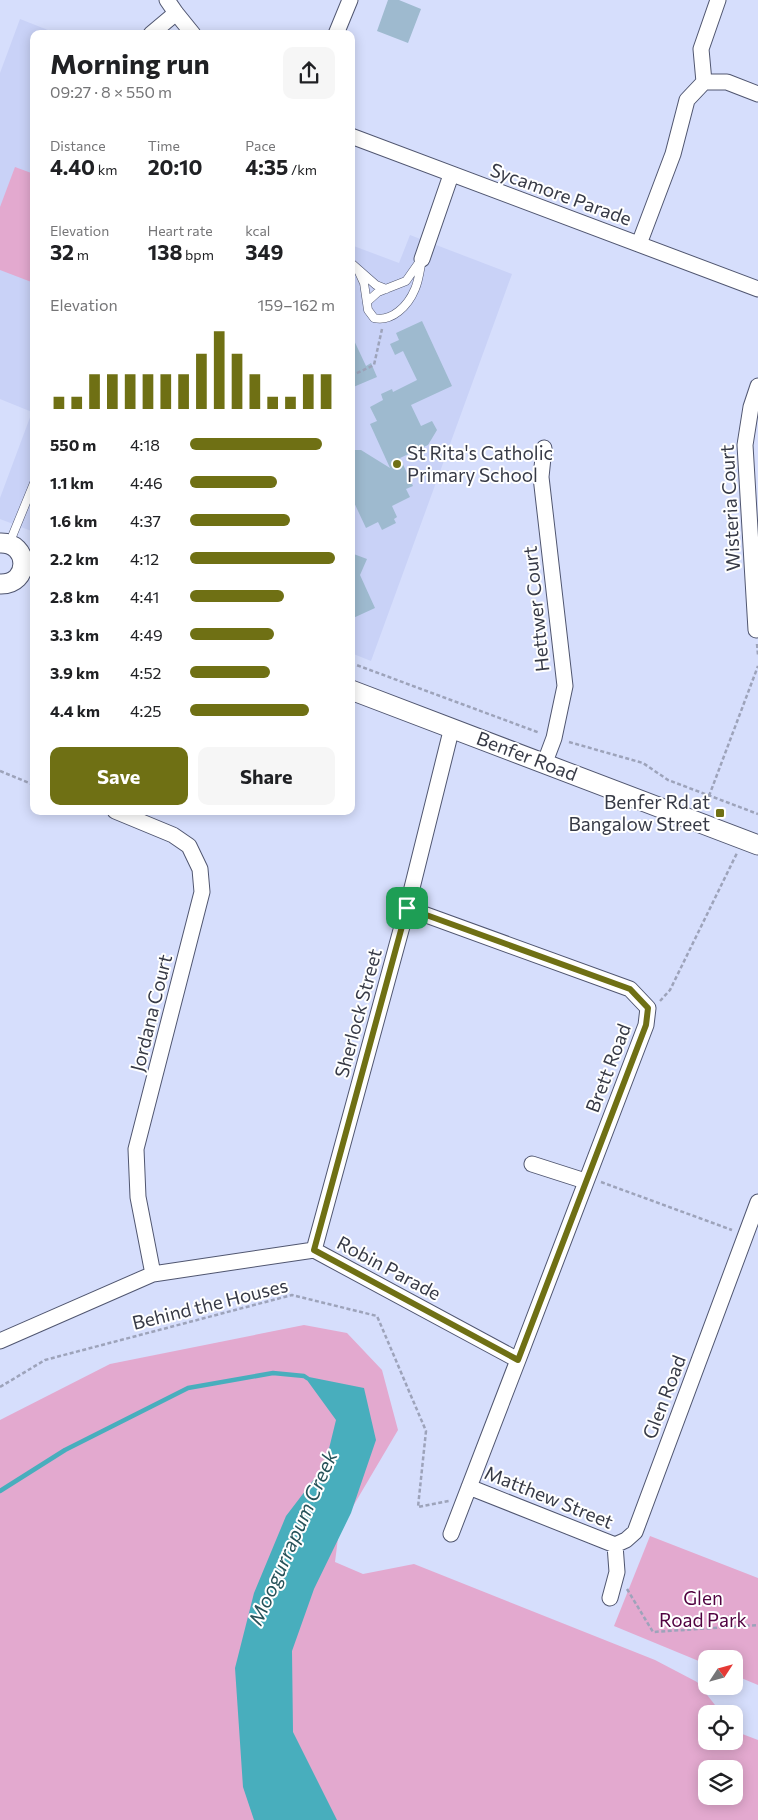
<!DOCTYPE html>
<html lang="en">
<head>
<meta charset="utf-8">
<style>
	body { margin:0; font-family:Commissioner,sans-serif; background:#f6f6f6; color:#202124; height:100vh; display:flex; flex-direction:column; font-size:19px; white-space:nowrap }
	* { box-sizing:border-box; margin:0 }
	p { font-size:16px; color:#757577 }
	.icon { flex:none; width:28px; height:28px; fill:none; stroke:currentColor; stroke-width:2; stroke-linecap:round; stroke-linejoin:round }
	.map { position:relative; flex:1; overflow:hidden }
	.panel { position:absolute; left:30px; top:30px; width:325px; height:785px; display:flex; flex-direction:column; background:#fff; border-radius:10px; box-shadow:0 2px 12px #0003 }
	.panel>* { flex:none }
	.needle { width:32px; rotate:54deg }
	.fabs { position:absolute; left:698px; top:1650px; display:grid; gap:10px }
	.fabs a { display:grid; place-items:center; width:45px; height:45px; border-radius:10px; background:#fff; box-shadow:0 2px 12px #0003; font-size:25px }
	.pin { position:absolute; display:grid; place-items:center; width:42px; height:42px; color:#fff; margin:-21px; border-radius:10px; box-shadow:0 2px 8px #0006 }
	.round { display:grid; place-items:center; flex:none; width:52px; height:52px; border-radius:10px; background:#f6f6f6 }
	.summary { display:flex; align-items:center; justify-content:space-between; height:85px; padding:0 20px }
	h1 { font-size:28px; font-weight:700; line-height:38px }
	.stats { display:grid; grid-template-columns:repeat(3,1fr); gap:8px; height:85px; padding:5px 20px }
	.stats div { display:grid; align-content:center }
	.stats b { font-size:21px; font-weight:700 }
	.stats small { font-size:14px; font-weight:400 }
	.stats p { font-size:14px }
	.chart { height:140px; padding:10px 20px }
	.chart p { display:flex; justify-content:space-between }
	.chart svg { width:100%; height:90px; margin-top:5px; stroke:#6f7014; stroke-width:6 }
	.action { display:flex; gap:10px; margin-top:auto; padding:10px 20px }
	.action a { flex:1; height:58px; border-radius:10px; background:#6f7014; color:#fff; font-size:20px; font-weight:700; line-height:58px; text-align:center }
	.action a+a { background:#f6f6f6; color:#202124 }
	ul { padding:0 20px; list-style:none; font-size:16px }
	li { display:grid; grid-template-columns:80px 60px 1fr; align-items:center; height:38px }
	li i { height:12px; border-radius:6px; background:#6f7014 }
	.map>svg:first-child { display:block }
	.built { fill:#c9d2f7 }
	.green { fill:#e3a9cf; fill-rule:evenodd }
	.water { fill:#48aebd }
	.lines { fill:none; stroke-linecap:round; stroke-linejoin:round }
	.stream { stroke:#48aebd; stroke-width:4.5 }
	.building { fill:#9ebacf }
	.service-casing { stroke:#505670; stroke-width:9 }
	.minor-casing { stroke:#505670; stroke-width:17 }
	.tertiary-casing { stroke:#505670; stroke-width:21 }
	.path { stroke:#9da3ba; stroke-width:2.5; stroke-dasharray:4 2.5; stroke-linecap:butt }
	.service { stroke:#fff; stroke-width:8 }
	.minor { stroke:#fff; stroke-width:15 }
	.tertiary { stroke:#fff; stroke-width:19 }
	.route-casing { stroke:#fff; stroke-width:10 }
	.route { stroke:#6f7014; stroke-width:6 }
	.poi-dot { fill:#6f7014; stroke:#fff; stroke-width:2 }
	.labels { text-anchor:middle; stroke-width:4; stroke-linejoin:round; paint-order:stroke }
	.street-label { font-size:19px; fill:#373a46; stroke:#fff }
	.poi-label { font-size:19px; fill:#373a46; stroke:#fff; text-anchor:start }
	.park-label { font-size:19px; fill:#510341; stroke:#fff }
	.water-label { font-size:20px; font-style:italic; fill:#265259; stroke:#fff }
</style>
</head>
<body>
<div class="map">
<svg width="758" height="1820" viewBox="0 0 758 1820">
	<rect width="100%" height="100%" fill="#d6defc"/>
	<path class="built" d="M20,19L58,34H34V532L0,519V498L32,412L0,399V73Z
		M410,235L512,274L371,661L351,653V245L399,263Z"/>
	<path class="green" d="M15,167L34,174V283L0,270V207Z
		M304,1325L347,1333L382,1370L398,1430L339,1530L335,1562L363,1574L414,1564L655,1660L697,1682L722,1714H706V1741H734V1728L737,1732L758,1740V1820H0V1420L110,1364ZM706,1769H734V1796H706Z
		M650,1536L758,1578V1685L734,1675V1659H706V1664L614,1626Z"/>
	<path class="water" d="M304,1376L364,1388L376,1440L351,1513L314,1589L292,1651L293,1732L337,1820H254L243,1787L235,1668L254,1593L286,1516L325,1465L336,1420Z"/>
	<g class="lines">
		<path class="stream" d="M0,1491L65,1450L188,1388L273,1373L304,1376L307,1378"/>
	</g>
	<path class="building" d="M388,0H399L421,9L408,43L377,31Z
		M422,321L452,386L411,405L421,426L432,421L437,430L428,445L400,458L413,486L406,489L410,497L392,506L397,517L394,519L396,523L382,530L378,522L366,528L351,496V450H361L390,468L370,424L377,421L370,407L383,400L381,394L392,389L393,392L417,380L403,351L395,355L390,344L399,340L396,333Z
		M351,334L366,366L371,363L377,377L351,388Z
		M351,553L367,559L360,575L375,608L351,619Z"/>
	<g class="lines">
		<g class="service-casing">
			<path id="service" d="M351,263L376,285L386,289
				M358,270L364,283L368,310L374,318C392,322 408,306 415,289C419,280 420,269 422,259
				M368,301L378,292L406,281L420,261
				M9,544L34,483"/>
		</g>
		<g class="minor-casing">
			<path id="minor" d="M167,0L176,13L193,34
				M151,34L176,13
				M336,34L350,0
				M704,82L701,49L718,0
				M351,136L758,289
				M639,244L673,154L687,100L704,82H727L758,94
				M422,259L451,175
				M544,448L541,477L565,686L554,738L545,762
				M756,630L745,445L751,407L758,386
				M115,811L173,835L189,846L200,869L202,892L136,1149L138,1197L153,1274
				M407,908L630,989L648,1008L646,1025L518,1360
				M532,1164L585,1181
				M314,1250L407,908L452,727
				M0,1341L153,1274L314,1250L518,1360L451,1534
				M469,1487L615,1545
				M610,1598L617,1572L615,1545L626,1540L635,1532L758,1202"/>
		</g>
		<g class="tertiary-casing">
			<path id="tertiary" d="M0,543C30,542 31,585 0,584
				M351,690L758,845"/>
		</g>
		<path class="path" d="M351,376L374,365L382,329
			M757,644L758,655
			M351,663L540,733
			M569,742L643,763L668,780L758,814
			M0,771L34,785
			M709,796L758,666
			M660,1001L670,990L737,853
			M601,1182L732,1230
			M0,1387L45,1360L292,1295L377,1316L426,1431L418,1507L449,1501
			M627,1589L653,1632L758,1625"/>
		<use href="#service" class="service"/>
		<use href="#minor" class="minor"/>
		<use href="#tertiary" class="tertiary"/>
	</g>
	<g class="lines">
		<g class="route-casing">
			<path id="route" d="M407,908L630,989L648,1008L646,1025L518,1360L314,1250Z"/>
		</g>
		<use href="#route" class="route"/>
	</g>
	<g class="poi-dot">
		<circle cx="397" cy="464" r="5"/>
		<rect x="715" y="808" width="10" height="10" rx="2.5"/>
	</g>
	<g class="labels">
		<g class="street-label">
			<text transform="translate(561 194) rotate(20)" y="7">Sycamore Parade</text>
			<text transform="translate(730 508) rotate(-93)" y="7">Wisteria Court</text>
			<text transform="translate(536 609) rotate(-96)" y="7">Hettwer Court</text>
			<text transform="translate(527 756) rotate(21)" y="7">Benfer Road</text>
			<text transform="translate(151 1013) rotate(-76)" y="7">Jordana Court</text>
			<text transform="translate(358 1013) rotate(-75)" y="7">Sherlock Street</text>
			<text transform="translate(608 1068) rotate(-69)" y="7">Brett Road</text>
			<text transform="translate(389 1268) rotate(28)" y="7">Robin Parade</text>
			<text transform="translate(210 1304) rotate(-14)" y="7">Behind the Houses</text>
			<text transform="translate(664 1397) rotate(-69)" y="7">Glen Road</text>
			<text transform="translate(549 1497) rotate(22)" y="7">Matthew Street</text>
		</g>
		<g class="poi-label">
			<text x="407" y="460">St Rita's Catholic<tspan x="407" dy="22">Primary School</tspan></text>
			<text x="710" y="809" text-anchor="end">Benfer Rd at<tspan x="710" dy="22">Bangalow Street</tspan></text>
		</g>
		<g class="park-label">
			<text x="703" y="1605">Glen<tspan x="703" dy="22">Road Park</tspan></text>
		</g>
		<g class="water-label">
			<text transform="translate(293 1538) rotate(-66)" y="7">Moogurrapum Creek</text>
		</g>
	</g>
</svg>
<div class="fabs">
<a><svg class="needle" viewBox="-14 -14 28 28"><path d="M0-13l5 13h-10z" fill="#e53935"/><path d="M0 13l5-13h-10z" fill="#757577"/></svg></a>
<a><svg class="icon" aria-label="locate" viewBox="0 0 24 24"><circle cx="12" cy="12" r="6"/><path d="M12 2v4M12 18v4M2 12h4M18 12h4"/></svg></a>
<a><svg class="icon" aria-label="layers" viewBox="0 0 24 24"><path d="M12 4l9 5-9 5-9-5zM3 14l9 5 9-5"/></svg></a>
</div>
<div class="pin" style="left:407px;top:908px;background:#1e9e55"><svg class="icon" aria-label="arrive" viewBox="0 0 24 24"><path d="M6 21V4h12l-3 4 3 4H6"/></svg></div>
<section class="panel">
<div class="summary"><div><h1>Morning run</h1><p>09:27 · 8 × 550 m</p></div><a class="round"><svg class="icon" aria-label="share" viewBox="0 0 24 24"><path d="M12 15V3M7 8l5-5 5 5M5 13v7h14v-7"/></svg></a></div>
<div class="stats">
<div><p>Distance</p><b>4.40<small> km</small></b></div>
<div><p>Time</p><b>20:10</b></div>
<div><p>Pace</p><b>4:35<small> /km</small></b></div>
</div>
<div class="stats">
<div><p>Elevation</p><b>32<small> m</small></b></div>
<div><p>Heart rate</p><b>138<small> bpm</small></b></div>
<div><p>kcal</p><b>349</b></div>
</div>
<div class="chart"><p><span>Elevation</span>159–162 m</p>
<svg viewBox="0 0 160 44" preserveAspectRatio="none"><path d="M5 44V38M15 44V38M25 44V27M35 44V27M45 44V27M55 44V27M65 44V27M75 44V27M85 44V17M95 44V6M105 44V17M115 44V27M125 44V38M135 44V38M145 44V27M155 44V27"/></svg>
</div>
<ul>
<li><b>550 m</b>4:18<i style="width:91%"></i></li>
<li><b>1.1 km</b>4:46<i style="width:60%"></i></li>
<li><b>1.6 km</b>4:37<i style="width:69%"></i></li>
<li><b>2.2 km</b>4:12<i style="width:100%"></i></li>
<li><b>2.8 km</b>4:41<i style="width:65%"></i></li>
<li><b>3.3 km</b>4:49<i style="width:58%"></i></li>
<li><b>3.9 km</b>4:52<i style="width:55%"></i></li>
<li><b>4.4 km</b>4:25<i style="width:82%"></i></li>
</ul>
<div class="action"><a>Save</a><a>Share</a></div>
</section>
</div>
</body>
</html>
